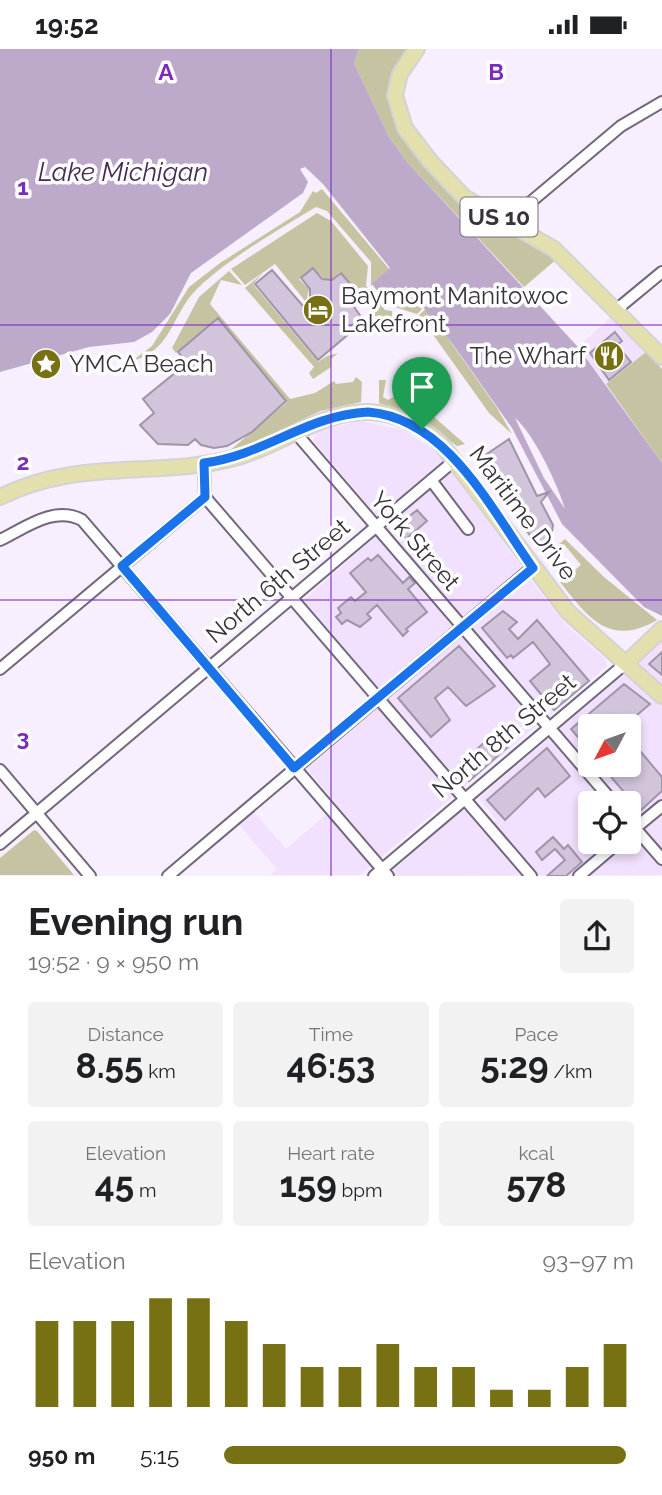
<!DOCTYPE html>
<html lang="en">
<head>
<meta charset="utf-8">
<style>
	body { margin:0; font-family:Raleway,sans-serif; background:#f2f2f2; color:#202124; height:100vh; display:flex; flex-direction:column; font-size:26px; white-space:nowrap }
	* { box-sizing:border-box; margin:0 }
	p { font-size:23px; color:#757577 }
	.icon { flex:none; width:38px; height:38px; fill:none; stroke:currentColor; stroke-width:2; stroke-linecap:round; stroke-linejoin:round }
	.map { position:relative; height:827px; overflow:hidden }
	.sheet { display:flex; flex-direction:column; background:#fff; flex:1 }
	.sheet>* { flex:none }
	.needle { width:46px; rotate:229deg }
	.tools { position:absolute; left:578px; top:665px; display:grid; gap:14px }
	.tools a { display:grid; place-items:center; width:63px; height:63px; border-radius:7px; background:#fff; box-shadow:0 4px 10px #0003; font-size:35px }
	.pin { position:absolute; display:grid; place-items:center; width:60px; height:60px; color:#fff; margin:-72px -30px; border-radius:50% 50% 50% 0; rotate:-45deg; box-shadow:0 0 7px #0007 }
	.pin .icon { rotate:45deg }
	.round { display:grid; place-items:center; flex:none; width:74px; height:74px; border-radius:7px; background:#f2f2f2 }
	.head { display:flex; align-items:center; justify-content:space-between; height:119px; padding:0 28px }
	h1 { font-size:38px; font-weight:700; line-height:52px }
	.stats { display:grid; grid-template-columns:repeat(3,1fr); gap:10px; height:119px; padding:7px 28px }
	.stats div { display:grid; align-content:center; border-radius:7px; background:#f2f2f2; text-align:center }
	.stats b { font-size:35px; font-weight:700 }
	.stats small { font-size:19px; font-weight:400 }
	.stats p { font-size:19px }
	.chart { height:196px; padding:14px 28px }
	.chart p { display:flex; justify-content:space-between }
	.chart svg { width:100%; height:126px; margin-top:7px; stroke:#787113; stroke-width:6 }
	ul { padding:0 28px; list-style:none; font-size:23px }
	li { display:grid; grid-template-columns:112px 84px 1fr; align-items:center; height:52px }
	li i { height:18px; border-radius:9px; background:#787113 }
	.status { display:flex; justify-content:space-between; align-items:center; height:49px; padding:0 35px; background:#fff; direction:ltr }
	.status svg { height:19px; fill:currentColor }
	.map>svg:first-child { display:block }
	.built { fill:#f1e0fe; fill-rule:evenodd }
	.green { fill:#c5c3a2 }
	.water { fill:#bdaacb; fill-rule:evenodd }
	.building { fill:#d1c4db; stroke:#a094a9; stroke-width:2 }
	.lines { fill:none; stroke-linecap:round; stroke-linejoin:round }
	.minor-casing { stroke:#72677b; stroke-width:14 }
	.major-casing { stroke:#d3d2d4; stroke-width:18 }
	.minor { stroke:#fff; stroke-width:10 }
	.major { stroke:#e3e0ae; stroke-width:14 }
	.route-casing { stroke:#fff; stroke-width:14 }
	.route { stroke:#1a73e8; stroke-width:9 }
	.grid { fill:none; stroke:#7b2cbf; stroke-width:2; stroke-opacity:0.55 }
	.labels { text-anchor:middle; stroke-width:7; stroke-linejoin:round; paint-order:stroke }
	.shield { fill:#fff; stroke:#747076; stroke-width:2 }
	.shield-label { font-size:23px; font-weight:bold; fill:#38323b }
	.poi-label { font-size:24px; fill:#38323b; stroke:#fff; text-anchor:start }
	.street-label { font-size:24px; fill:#38323b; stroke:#fff }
	.water-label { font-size:26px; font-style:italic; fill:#452a56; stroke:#fff }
	.grid-label { font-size:23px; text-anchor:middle; font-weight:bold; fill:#7b2cbf; stroke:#fff; stroke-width:7; stroke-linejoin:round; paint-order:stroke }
</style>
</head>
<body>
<div class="status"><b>19:52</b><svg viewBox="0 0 49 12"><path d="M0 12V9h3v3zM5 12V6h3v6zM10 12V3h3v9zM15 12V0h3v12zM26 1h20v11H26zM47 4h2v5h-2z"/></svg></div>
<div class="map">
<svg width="662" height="827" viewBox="0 0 662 827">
	<rect width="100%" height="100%" fill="#f7effd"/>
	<path class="built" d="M612,267L646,303L606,335L578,298Z
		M360,372L404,381L438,404L536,538L565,575L605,610L607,617L360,826H271L277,820L239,776L253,762L286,800L337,756L307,719L388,650L304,551L386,478L313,391L318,382Z
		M662,592V826L387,827L459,762H467L482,782L496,771L479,749ZM590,677H628V716H590ZM590,754H628V793H590Z"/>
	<path class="green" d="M359,0H406C376,45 389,71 420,110C436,129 453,148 474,161C501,179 531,191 557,210L524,238L408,114L389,88L354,14Z
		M322,140L390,221L371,237V213L327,162L316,158C283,178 204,223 185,255C169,280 165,303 132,312L152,297L189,238L220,214L300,163L313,142L316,144Z
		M317,164L331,172L368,217L366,237L385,261L392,262V271L384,278L340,223L331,231L324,230L313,218L299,230L309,240L306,253L275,215L245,236L231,220Z
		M229,222L242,236L221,231L210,255L290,350L315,344L334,332L336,335L353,333L356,328L362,333L361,353L320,362L257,393L228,403L287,353L218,268L176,304L172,299L199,248Z
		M263,224L253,235L318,313L327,307L338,304L331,310V318L313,330L309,324L314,318L245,239Z
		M406,242L422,260L417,265L388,256Z
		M427,259L497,359L512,385L489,364L419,266Z
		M646,303L662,320V414L606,335Z
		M379,331H386L383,348L388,351L393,348L434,368L465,395L457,397L420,369L379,354Z
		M565,490L604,528L657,571C609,599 588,568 560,533L581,516L564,495L559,500L558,496Z
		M34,781L37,782L74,826H0V809Z"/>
	<path class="water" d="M0,0H359L354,14L389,88L408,114L578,298L662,414V567L644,558L562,475L512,379L452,294L406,237L386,253L372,235L390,219L323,135L305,118L300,120L308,133L303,144L191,224L170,265L152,283L134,293L89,298L0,323ZM515,369C534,385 557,434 565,460L544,429Z"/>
	<path class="building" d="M313,219L322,230L332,231L341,224L359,245L350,252L364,272L318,311L255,235L272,221L303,257L310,250V240L301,229Z
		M218,269L286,352L252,383L227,397L214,399L201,396L195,390L188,396L158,395L140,376L154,364L143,350L187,314L178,303Z
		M615,283L622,292L617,296L631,313L609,331L590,304Z
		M509,390L537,447L549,443L541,453L553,476L552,483L540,501L478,411Z
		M417,461L427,472L406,490L396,478Z
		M378,506L403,534L409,528L415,534L408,540L427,563L406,580L408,582L403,587L377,556L367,565L371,569L360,578L347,571L342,575L336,568L341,564L338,559L351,548L355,552L366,543L350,524L368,509L371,512Z
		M503,562L517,573L509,580L518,590L537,571L589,632L554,661L530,632L550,615L533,593L513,609L511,606L507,609L482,579Z
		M459,597L495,637L466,657L448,638L435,649L450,671L431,688L398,649Z
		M662,603V626L649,615Z
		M624,635L650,655L624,677L612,666L600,677H590V702L571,680Z
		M496,683L508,698L469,732L457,718Z
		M635,696L662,728V742L640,762L601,716H628V701Z
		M547,699L570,727L545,748L538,739L505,771L487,751Z
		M590,783V793H606L590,804L579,791Z
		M553,788L564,800L568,796L582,813L566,827H547L565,811L555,800L542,811L536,803Z"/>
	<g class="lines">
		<g class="minor-casing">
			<path id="minor" d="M512,175L520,162L621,77L662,53
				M616,261L662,223
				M295,383L614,754
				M204,414L205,448L531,827
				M431,431L468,480
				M0,491C25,479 54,456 82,471L388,827
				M0,620L205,448
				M0,721L90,827
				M628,771L662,810
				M628,785L662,757
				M0,795L455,411
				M168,827L533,518
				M374,827L626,614
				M579,827L619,793"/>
		</g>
		<g class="major-casing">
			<path id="major" d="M417,0L400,25L395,46L405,79L430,112L464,148L554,200L662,308
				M0,448C82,407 160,431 241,407C285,394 320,363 367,363C395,363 423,377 443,397L568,563L662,647
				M626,614L662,580"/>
		</g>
		<use href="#minor" class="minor"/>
		<use href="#major" class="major"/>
	</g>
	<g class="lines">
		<g class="route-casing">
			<path id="route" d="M368,363C447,369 491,460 533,519L294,719L122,517L205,448L204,414C265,406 307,366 368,363Z"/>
		</g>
		<use href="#route" class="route"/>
	</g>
	<path class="grid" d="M331,0V827M0,276H662M0,551H662"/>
	<defs>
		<g id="hotel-disc" transform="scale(1.575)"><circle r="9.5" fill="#787113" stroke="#fff"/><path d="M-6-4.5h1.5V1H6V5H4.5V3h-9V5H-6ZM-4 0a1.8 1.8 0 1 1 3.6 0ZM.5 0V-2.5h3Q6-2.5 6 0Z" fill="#fff"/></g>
		<g id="restaurant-disc" transform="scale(1.575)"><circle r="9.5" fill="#787113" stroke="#fff"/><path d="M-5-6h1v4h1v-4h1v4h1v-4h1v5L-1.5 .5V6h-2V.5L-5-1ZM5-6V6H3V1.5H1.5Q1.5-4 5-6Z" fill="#fff"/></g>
		<g id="sight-disc" transform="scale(1.575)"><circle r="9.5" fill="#787113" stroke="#fff"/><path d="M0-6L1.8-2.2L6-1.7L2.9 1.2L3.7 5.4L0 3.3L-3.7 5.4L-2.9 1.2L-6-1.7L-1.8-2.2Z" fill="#fff"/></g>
	</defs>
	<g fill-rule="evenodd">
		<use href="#hotel-disc" x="318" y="261"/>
		<use href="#restaurant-disc" x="609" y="307"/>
		<use href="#sight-disc" x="46" y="315"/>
	</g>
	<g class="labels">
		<rect class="shield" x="460.5" y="148.5" width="77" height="39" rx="5"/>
		<g class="shield-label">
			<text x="499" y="176">US 10</text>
		</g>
		<g class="poi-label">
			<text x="341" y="255">Baymont Manitowoc<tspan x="341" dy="28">Lakefront</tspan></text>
			<text x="586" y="315" text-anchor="end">The Wharf</text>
			<text x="69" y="323">YMCA Beach</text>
		</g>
		<g class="street-label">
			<text transform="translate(523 464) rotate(53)" y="8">Maritime Drive</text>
			<text transform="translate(415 492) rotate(49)" y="8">York Street</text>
			<text transform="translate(278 532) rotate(-40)" y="8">North 6th Street</text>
			<text transform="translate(504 687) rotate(-40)" y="8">North 8th Street</text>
		</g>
		<g class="water-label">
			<text x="123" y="132">Lake Michigan</text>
		</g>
	</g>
	<g class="grid-label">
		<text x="166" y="31">A</text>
		<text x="496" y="31">B</text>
		<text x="23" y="146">1</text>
		<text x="23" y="421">2</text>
		<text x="23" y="697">3</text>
	</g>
</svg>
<div class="tools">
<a><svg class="needle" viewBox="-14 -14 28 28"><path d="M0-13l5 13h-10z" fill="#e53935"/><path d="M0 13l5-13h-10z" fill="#757577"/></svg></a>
<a><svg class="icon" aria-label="locate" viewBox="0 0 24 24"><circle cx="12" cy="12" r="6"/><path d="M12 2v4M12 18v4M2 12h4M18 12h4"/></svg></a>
</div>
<div class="pin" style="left:422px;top:380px;background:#1e9e55"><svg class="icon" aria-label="arrive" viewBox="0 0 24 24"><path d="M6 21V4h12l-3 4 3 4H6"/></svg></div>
</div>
<section class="sheet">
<div class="head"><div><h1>Evening run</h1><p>19:52 · 9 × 950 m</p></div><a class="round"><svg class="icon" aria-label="share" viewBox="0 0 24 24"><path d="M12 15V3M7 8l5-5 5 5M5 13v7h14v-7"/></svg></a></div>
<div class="stats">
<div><p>Distance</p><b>8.55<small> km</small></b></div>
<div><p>Time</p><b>46:53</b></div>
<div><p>Pace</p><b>5:29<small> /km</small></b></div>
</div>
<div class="stats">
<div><p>Elevation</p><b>45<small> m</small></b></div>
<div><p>Heart rate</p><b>159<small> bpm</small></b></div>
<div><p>kcal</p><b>578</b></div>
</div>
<div class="chart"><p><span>Elevation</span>93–97 m</p>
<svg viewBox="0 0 160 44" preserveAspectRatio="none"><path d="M5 44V14M15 44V14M25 44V14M35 44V6M45 44V6M55 44V14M65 44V22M75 44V30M85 44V30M95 44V22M105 44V30M115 44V30M125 44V38M135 44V38M145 44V30M155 44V22"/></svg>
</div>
<ul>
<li><b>950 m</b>5:15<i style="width:98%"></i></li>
</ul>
</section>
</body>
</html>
